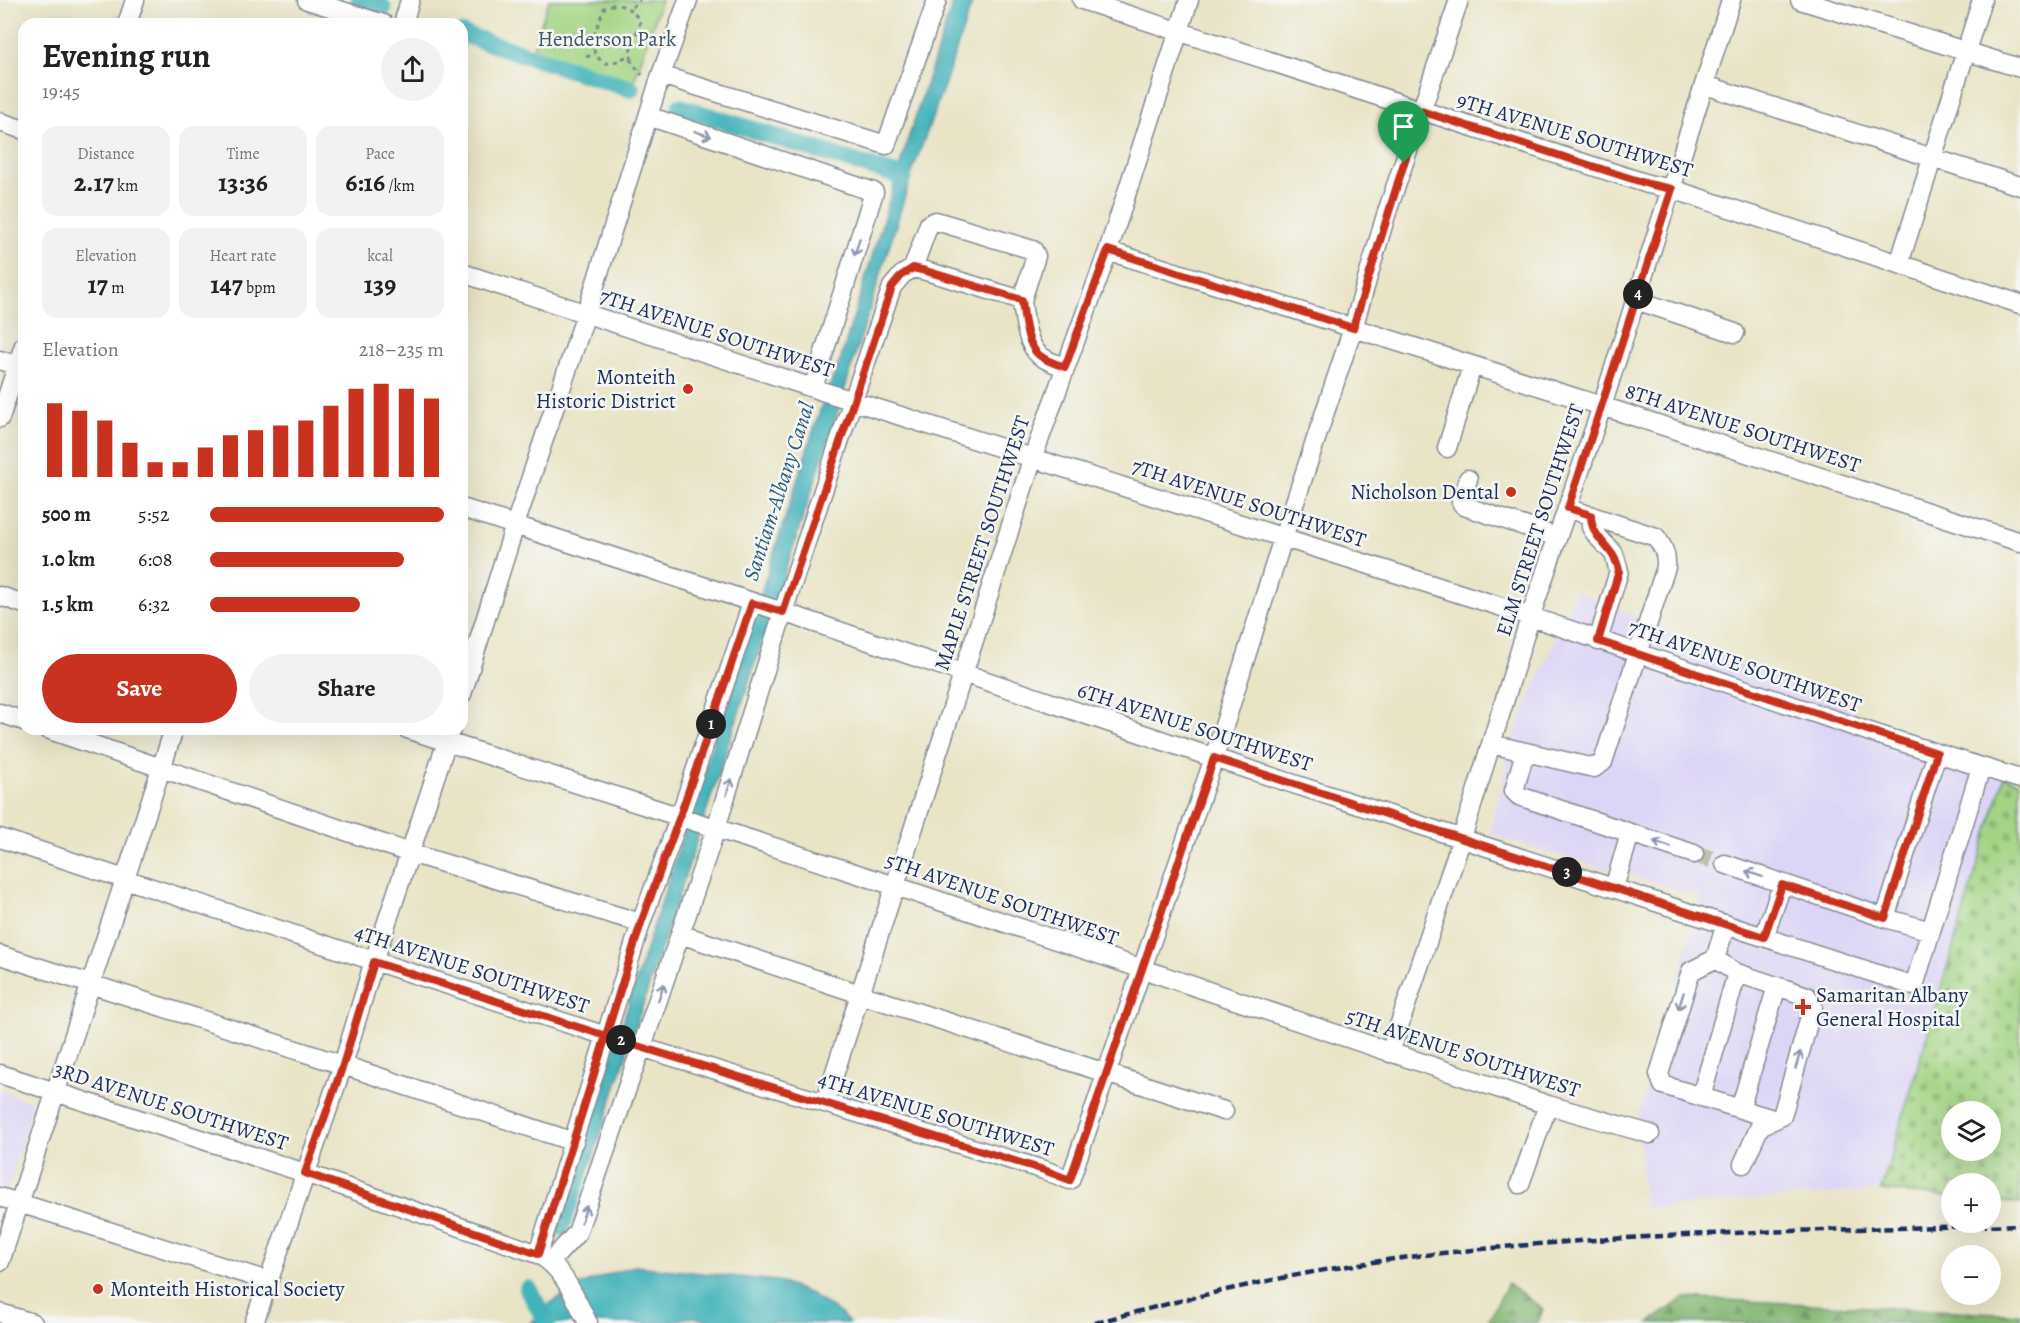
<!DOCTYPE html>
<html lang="en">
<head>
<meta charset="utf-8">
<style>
	body { margin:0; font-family:Alegreya,serif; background:#f2f2f2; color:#222; height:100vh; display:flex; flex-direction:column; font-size:22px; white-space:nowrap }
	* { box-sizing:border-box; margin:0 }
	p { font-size:20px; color:#767676 }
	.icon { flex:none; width:33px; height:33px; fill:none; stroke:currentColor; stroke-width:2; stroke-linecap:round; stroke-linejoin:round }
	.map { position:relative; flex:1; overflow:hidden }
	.details { position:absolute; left:18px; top:18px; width:450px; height:717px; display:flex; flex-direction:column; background:#fff; border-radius:18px; box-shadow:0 6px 24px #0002 }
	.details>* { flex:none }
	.tools { position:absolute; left:1941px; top:1101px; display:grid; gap:12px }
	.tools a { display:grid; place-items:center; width:60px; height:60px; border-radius:50%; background:#fff; box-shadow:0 6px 24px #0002; font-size:30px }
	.pin { position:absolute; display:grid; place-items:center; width:51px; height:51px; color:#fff; margin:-62px -26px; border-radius:50% 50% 50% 0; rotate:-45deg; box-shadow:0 0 6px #0007 }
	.pin .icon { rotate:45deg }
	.km { position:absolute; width:30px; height:30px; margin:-15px; border-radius:50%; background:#222; color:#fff; font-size:16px; line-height:30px; text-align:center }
	.round { display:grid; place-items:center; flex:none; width:63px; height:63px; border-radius:32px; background:#f2f2f2 }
	.head { display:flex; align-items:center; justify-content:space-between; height:102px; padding:0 24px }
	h1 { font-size:33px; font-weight:600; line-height:45px }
	.metrics { display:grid; grid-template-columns:repeat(3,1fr); gap:9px; height:102px; padding:6px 24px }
	.metrics div { display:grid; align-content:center; border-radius:15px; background:#f2f2f2; text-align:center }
	.metrics b { font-size:26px; font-weight:600 }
	.metrics small { font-size:16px; font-weight:400 }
	.metrics p { font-size:16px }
	.chart { height:168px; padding:12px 24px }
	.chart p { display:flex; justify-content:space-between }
	.chart svg { width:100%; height:108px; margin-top:6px; stroke:#c8321e; stroke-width:6 }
	.action { display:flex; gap:12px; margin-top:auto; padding:12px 24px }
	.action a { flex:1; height:69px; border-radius:36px; background:#c8321e; color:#fff; font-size:24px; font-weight:600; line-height:69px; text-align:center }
	.action a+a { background:#f2f2f2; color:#222 }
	ul { padding:0 24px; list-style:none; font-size:20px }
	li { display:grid; grid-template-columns:96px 72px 1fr; align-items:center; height:45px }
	li i { height:15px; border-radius:8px; background:#c8321e }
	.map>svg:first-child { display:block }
	.built { fill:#ddd5f6 }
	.forest { fill:url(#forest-firs); stroke:#4e7268; stroke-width:1.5 }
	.cemetery { fill:url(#cemetery-stones); stroke:#5f8270; stroke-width:1.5; fill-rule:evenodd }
	.park { fill:#a3d483; stroke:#5f8270; stroke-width:1.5 }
	.water { fill:#43b3ba; stroke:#2f718c; stroke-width:1.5 }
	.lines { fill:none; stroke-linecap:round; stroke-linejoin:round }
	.canal { stroke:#43b3ba; stroke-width:18 }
	.minor-tunnel { stroke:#c0c0b1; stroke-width:18; stroke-dasharray:18 9; stroke-linecap:butt }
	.minor-casing { stroke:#828a92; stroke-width:21 }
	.path { stroke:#828a92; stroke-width:3; stroke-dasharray:4.5 4.5; stroke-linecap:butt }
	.minor { stroke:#fff; stroke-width:18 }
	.rail { stroke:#1b2f5e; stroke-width:4.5; stroke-dasharray:9 4.5; stroke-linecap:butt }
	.oneway { stroke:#8d97ae }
	.route-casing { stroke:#fff; stroke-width:12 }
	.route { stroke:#c8321e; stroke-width:8 }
	.poi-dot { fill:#c8321e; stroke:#f6f6f2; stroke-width:2 }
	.labels { text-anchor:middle; stroke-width:5; stroke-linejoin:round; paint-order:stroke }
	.park-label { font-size:21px; fill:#3d5867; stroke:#f6f6f2 }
	.street-label { font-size:21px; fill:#1b2f5e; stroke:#f6f6f2 }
	.poi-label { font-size:21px; fill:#1b2f5e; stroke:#f6f6f2; text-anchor:end }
	.water-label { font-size:22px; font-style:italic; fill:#295d7e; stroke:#f6f6f2 }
</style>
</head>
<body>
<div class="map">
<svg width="2020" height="1323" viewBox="0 0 2020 1323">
	<defs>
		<pattern id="forest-firs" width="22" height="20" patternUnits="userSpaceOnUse" patternTransform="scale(1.5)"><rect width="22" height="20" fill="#82b671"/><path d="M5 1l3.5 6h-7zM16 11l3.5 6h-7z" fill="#6a9460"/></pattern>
		<pattern id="cemetery-stones" width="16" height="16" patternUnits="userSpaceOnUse" patternTransform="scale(1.5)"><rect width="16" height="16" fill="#a3d483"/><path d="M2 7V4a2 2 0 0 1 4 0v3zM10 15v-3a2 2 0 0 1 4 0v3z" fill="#8cb674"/></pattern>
	</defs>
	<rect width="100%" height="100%" fill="#f6f6f2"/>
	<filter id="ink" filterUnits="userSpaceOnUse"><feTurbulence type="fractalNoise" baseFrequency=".0167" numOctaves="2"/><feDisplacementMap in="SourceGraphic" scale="12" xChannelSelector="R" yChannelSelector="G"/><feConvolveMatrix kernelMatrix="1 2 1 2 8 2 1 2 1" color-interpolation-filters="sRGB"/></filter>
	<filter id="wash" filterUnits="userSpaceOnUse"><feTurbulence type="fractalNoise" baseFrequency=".008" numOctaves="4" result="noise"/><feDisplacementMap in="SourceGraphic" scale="24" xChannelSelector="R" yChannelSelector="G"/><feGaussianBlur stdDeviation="1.35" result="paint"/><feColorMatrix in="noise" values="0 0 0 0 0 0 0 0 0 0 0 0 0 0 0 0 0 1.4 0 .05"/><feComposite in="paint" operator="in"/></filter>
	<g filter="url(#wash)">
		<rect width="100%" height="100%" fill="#e9e4c6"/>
		<path class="built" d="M1576,591L2004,776L1881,1190L1644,1208L1638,1118L1702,897L1490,835L1512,740Z
			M0,1090L31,1102L33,1107L0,1212Z"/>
		<path class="forest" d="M1508,1283L1543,1309L1538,1323H1487Z
			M1684,1298L2020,1314V1323H1649Z"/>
		<path class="cemetery" d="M2004,776L2020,782V1204L1991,1201L1990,1184H1952L1951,1197L1881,1190ZM1952,1112H1990V1150H1952Z"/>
		<path class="park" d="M549,0H661L632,88L531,54Z"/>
		<path class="water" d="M954,0H973L945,83L914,167L835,420L581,1193L575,1200L566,1198L818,416L841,358L908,139Z
			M635,1266L777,1281L811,1294L841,1314L849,1323H717L693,1317L663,1323H530C557,1290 596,1278 635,1266Z"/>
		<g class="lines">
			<path class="canal" d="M359,0L383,8
				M462,34L631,89
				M680,107L903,177
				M561,1228L578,1177
				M528,1289L547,1323"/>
		</g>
	</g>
	<g filter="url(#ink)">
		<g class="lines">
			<path class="minor-tunnel" d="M1694,854L1725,864"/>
			<g class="minor-casing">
				<path id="minor" d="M307,0L384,24
					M1082,0L1648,184L1672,189L2020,304
					M1800,0L2020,68
					M127,24L135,0
					M403,24L410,0
					M661,75L886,145L937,0
					M1705,85L2020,186
					M648,116L874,192L813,388
					M0,122L24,130
					M1108,251L1602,406L2020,542
					M1899,264L1982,0
					M913,268L929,224L936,221L1033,250L1036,256L1022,300
					M462,273L825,392L1505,608L1876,734L2020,779
					M1636,300L1735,333
					M0,360L24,368
					M0,418L24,345
					M1447,448L1472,366
					M1468,479L1461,502L1464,506L1557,537
					M462,508L783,612L1214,758L1914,986L1981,767
					M1591,515V527L1597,536L1614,554L1619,571L1598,641
					M0,596L24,604
					M462,694L515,525L586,314L661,75L688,0
					M0,713L24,721
					M47,729L410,853L641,923
					M407,729L895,886L1548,1105L1650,1134
					M1491,744L1594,768L1603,762L1666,567C1667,554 1663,547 1656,537L1567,508
					M1525,752L1514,791L1519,796L1694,854
					M0,838L374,961L634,1045L1044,1170L1070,1180L1214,758L1283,538L1353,328L1386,215L1459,0
					M1725,864L1885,918L1937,753
					M1614,888L1630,833
					M1885,918L1931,931
					M1726,924L1715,959L1691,971L1659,1074L1663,1085L1773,1119
					M680,934L860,994L1224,1111
					M1764,937L1782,885
					M0,955L343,1065L574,1142
					M1715,959L1737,973L1807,996L1813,1006L1782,1116L1760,1126L1743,1164
					M1390,1053L1462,838L1530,618L1602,406L1731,0
					M0,1074L305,1173L538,1254C564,1268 575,1298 588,1323
					M1701,1097L1737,973
					M825,1103L1033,457L1108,251L1189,0
					M1740,1109L1777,986
					M1520,1184L1548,1105
					M0,1197L268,1281
					M538,1254L641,923L680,816L752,603
					M551,1261L577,1233L634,1068L642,1047L716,828L783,612L853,400L892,287L902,275L913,268L926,271L1022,300C1024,317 1026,343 1039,355C1046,361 1056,364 1065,367
					M0,1262L174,729
					M0,1313L33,1323
					M254,1323L343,1065L374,961L451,729"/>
			</g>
			<path class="path" d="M632,7L640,0
				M584,40L593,43
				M586,57L595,54
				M632,60C627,46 637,36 640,23C634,8 618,0 604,8C599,24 584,50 602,61C606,63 606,64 611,63C618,62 622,57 628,57L642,75"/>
			<use href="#minor" class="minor"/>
			<path class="rail" d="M1095,1323C1212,1291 1332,1264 1453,1252C1641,1232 1831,1230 2020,1225"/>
		</g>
		<defs><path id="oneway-shaft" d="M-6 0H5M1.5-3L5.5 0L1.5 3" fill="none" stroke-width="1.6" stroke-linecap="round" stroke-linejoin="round" transform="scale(1.5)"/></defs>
		<g class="oneway">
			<use href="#oneway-shaft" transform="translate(703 134) rotate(19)"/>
			<use href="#oneway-shaft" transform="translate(857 247) rotate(107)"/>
			<use href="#oneway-shaft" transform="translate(729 787) rotate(-73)"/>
			<use href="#oneway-shaft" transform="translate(1662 844) rotate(-162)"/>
			<use href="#oneway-shaft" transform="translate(1754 874) rotate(-161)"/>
			<use href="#oneway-shaft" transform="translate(661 992) rotate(-72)"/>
			<use href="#oneway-shaft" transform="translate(1681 1001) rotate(107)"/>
			<use href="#oneway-shaft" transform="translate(1798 1060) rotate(-74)"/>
			<use href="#oneway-shaft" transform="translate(584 1214) rotate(-71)"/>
		</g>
	</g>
	<g class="lines" filter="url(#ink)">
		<g class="route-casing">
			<path id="route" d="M1404,163L1353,328L1108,250L1065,367C1056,364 1046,361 1039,355C1026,344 1024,317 1022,300L926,271L913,268L902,275L892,287L783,612L752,603L680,816L641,923L538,1254L305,1173L343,1065L374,962L606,1036L634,1045L1044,1170L1070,1180L1214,758L1764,937L1782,885L1885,918L1937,753L1598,641L1619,571C1615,546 1591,541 1591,515L1568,508L1672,189L1648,184L1421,111L1404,163"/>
		</g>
		<use href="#route" class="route"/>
	</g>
	<g class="poi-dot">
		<circle cx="688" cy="389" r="6"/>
		<circle cx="1511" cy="492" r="6"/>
		<path d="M1800 998h6v6h6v6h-6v6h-6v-6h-6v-6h6z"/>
		<circle cx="98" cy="1289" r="6"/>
	</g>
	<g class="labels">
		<g class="park-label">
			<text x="607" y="46">Henderson Park</text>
		</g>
		<g class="street-label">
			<text transform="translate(1575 135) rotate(17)" y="7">9TH AVENUE SOUTHWEST</text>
			<text transform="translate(717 333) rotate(18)" y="7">7TH AVENUE SOUTHWEST</text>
			<text transform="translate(1743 428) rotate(18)" y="7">8TH AVENUE SOUTHWEST</text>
			<text transform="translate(1249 503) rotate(18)" y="7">7TH AVENUE SOUTHWEST</text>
			<text transform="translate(1540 520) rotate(-72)" y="7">ELM STREET SOUTHWEST</text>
			<text transform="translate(982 543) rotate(-72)" y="7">MAPLE STREET SOUTHWEST</text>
			<text transform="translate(1745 666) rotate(19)" y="7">7TH AVENUE SOUTHWEST</text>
			<text transform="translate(1195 727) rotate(18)" y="7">6TH AVENUE SOUTHWEST</text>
			<text transform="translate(1002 899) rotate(19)" y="7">5TH AVENUE SOUTHWEST</text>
			<text transform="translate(472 969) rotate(18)" y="7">4TH AVENUE SOUTHWEST</text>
			<text transform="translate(1463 1053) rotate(18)" y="7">5TH AVENUE SOUTHWEST</text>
			<text transform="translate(171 1106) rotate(18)" y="7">3RD AVENUE SOUTHWEST</text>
			<text transform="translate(936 1114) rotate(17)" y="7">4TH AVENUE SOUTHWEST</text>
		</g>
		<g class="poi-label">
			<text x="676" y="384">Monteith<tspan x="676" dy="24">Historic District</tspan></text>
			<text x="1499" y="499">Nicholson Dental</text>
			<text x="1816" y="1002" text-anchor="start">Samaritan Albany<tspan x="1816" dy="24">General Hospital</tspan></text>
			<text x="110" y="1296" text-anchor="start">Monteith Historical Society</text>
		</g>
		<g class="water-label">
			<text transform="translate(778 491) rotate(-72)" y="8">Santiam-Albany Canal</text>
		</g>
	</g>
</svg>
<div class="tools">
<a><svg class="icon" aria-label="layers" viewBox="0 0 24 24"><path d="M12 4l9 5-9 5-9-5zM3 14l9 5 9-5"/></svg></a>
<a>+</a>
<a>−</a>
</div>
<div class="pin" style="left:1404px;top:163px;background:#1e9e55"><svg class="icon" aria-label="arrive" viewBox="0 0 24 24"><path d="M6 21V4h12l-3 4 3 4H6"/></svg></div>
<b class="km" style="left:711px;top:724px">1</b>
<b class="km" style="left:621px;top:1040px">2</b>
<b class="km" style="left:1567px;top:872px">3</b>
<b class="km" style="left:1638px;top:294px">4</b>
<section class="details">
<div class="head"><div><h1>Evening run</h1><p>19:45</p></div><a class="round"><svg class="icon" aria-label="share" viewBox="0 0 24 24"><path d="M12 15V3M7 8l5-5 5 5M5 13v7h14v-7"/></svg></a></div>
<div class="metrics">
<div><p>Distance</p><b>2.17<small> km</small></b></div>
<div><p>Time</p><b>13:36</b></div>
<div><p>Pace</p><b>6:16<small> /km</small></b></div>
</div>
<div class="metrics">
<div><p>Elevation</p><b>17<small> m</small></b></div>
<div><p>Heart rate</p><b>147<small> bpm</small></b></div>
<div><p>kcal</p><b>139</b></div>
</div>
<div class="chart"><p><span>Elevation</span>218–235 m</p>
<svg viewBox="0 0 160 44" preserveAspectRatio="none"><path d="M5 44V14M15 44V17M25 44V21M35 44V30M45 44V38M55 44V38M65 44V32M75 44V27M85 44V25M95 44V23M105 44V21M115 44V15M125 44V8M135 44V6M145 44V8M155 44V12"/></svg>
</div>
<ul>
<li><b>500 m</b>5:52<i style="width:100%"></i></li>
<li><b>1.0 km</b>6:08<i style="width:83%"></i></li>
<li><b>1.5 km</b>6:32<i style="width:64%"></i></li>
</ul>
<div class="action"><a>Save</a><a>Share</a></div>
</section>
</div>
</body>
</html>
